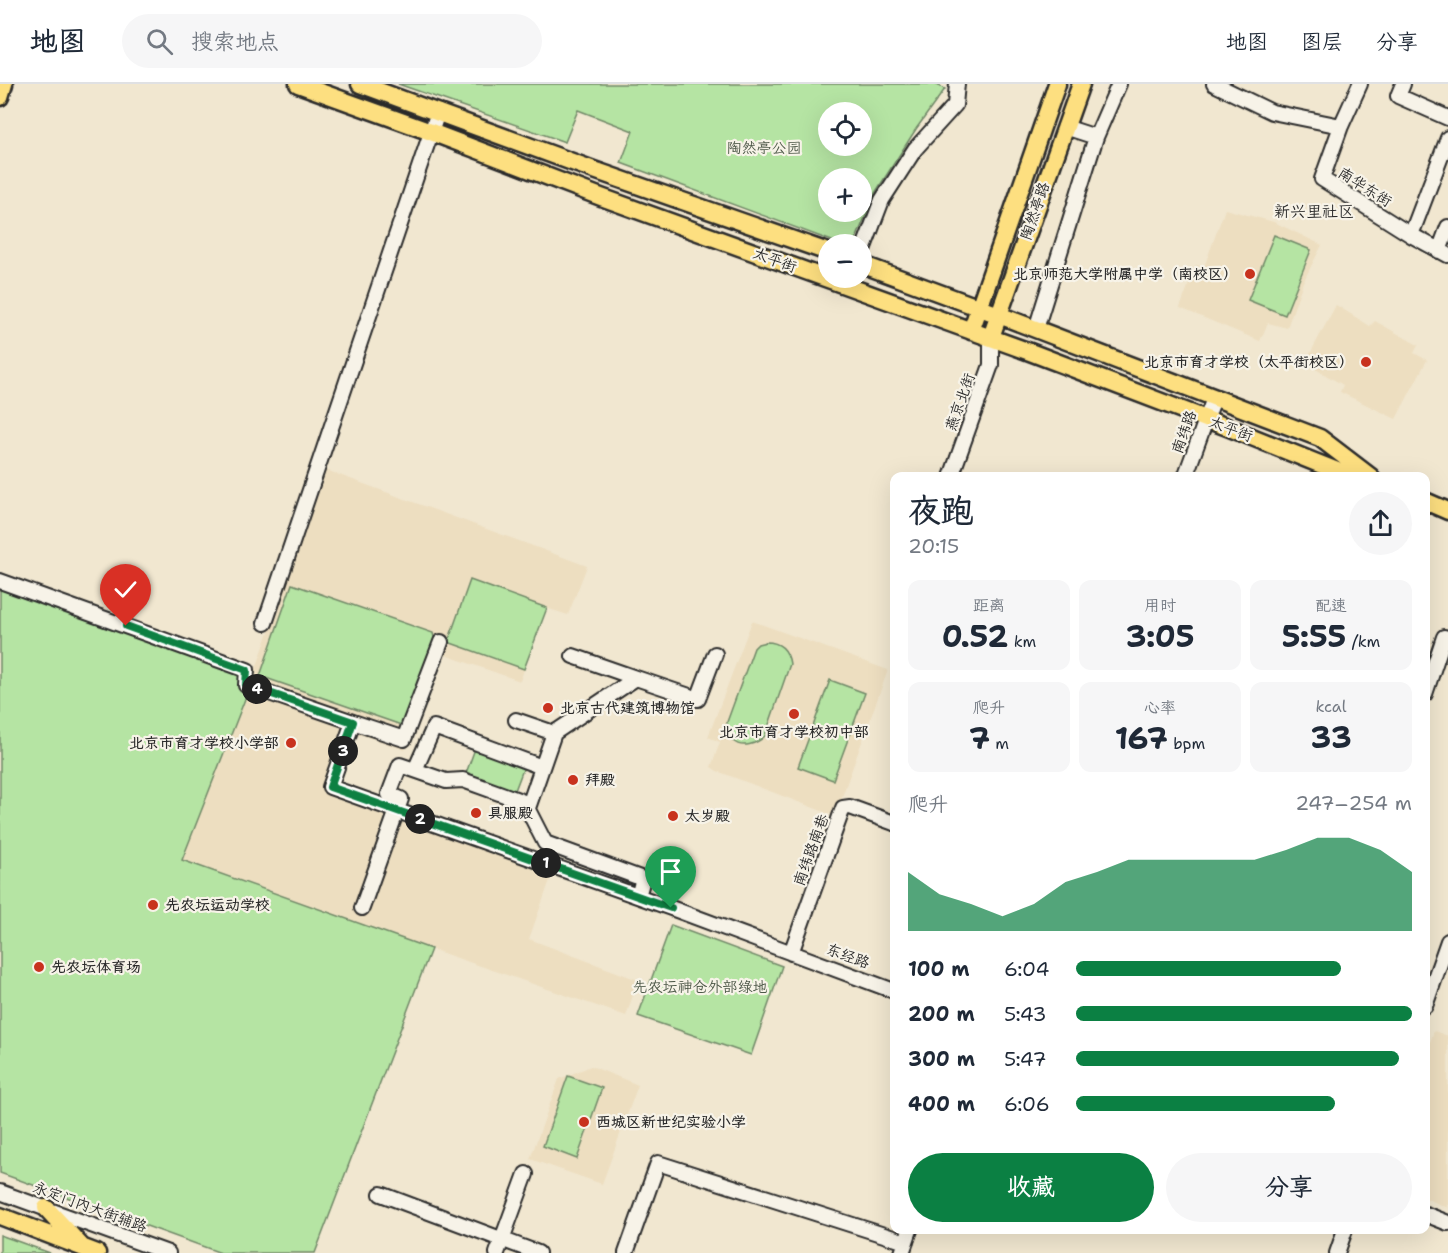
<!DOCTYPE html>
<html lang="zh">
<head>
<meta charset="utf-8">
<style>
	body { margin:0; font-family:"Shantell Sans","LXGW WenKai TC",sans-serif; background:#f6f6f7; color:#1f2937; height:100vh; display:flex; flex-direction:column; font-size:22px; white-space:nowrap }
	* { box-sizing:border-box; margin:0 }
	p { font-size:20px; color:#747a83 }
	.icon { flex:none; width:33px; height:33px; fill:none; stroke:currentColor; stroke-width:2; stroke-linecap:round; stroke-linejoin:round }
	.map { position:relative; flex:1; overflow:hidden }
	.panel { position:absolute; left:890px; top:388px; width:540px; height:762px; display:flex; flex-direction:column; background:#fff; border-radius:12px; box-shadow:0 6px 24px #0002 }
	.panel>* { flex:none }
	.buttons { position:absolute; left:818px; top:18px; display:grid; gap:12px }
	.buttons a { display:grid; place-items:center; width:54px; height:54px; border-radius:50%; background:#fff; box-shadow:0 6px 24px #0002; font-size:30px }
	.pin { position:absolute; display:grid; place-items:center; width:51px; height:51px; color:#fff; margin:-62px -26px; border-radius:50% 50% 50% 0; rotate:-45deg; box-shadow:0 0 6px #0007 }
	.pin .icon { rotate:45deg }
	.km { position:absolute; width:30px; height:30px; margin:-15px; border-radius:50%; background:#222; color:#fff; font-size:16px; line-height:30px; text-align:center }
	.round { display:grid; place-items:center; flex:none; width:63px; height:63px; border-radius:32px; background:#f6f6f7 }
	.headline { display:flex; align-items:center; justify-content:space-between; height:102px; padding:0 18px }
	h1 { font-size:33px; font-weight:700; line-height:45px }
	.stats { display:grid; grid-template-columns:repeat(3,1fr); gap:9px; height:102px; padding:6px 18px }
	.stats div { display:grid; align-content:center; border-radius:12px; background:#f6f6f7; text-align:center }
	.stats b { font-size:30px; font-weight:700 }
	.stats small { font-size:16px; font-weight:400 }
	.stats p { font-size:16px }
	.chart { height:168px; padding:12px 18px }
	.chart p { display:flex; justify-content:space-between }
	.chart svg { width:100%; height:108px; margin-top:6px; fill:#0b8043; opacity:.7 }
	.cta { display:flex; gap:12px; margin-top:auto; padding:12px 18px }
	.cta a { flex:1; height:69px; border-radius:36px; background:#0b8043; color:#fff; font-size:24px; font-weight:700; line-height:69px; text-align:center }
	.cta a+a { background:#f6f6f7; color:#1f2937 }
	ul { padding:0 18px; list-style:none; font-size:20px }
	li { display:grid; grid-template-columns:96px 72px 1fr; align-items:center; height:45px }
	li i { height:15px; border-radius:8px; background:#0b8043 }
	header { display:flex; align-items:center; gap:36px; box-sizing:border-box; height:84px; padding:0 30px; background:#fff; border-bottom:2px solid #e0e1e3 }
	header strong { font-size:28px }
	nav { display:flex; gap:33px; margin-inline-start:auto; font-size:21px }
	.search { width:420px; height:54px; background:#f6f6f7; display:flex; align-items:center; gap:15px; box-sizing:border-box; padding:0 21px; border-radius:33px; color:#747a83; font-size:22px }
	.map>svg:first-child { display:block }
	.built { fill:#eddec0 }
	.green { fill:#b5e4a3; stroke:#708867; stroke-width:1.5; fill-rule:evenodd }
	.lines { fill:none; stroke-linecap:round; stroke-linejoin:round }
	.minor-casing { stroke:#2b2b2b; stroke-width:18 }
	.major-casing { stroke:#2b2b2b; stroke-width:21 }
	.minor { stroke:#f7f3e8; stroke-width:14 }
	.major { stroke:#fddf80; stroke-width:16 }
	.route-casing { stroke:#fff; stroke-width:12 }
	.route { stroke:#0b8043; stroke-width:8 }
	.poi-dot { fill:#c8321e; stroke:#f7f3e8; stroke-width:2 }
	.labels { text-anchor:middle; stroke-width:4.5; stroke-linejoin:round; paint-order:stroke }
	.park-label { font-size:15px; fill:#4e5949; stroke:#f7f3e8 }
	.street-label { font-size:15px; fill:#2b2b2b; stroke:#f7f3e8 }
	.poi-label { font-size:15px; font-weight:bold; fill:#2b2b2b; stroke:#f7f3e8; text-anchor:start }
	.neighbourhood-label { font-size:16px; fill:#2b2b2b; stroke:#f7f3e8 }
</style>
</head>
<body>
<header>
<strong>地图</strong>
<div class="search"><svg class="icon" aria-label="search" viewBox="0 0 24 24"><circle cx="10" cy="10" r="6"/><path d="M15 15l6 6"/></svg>搜索地点</div>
<nav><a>地图</a><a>图层</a><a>分享</a></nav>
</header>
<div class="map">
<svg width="1448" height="1169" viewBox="0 0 1448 1169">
	<rect width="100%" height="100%" fill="#f1e7d0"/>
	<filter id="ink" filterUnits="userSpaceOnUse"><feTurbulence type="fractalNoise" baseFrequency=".0167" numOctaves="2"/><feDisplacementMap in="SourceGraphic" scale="12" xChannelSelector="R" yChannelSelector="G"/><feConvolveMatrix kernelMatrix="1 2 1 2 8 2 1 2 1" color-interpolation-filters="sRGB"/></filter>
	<g filter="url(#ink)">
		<path class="built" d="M1225,125L1274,138L1322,161L1303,198L1287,244L1268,239L1260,257L1180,224L1196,181L1204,183Z
			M1336,221L1370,242L1375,237L1418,261L1414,269L1427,276L1396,335L1340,308L1343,301L1305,279Z
			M326,386L587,482L568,531L546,524L520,597L442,570L405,666L362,651L357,652L341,695L343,700L555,782L529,855L638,896L626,932L431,865L181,776L252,596Z
			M752,537L888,586L835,732L717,687L711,683L720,658L708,653Z
			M1434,947L1448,952V1124L1425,1114V972Z
			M591,982L638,1001L602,1100L530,1075L559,995Z"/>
		<path class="green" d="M398,0H935L945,5L916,45L875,109L854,160H840L621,79L633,47L578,26L565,58ZM828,28H861V62H828ZM828,94H861V128H828Z
			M1274,151L1311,166L1285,231L1248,216Z
			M470,496L547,524L524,585L448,558Z
			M292,500L433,549L436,561L407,643L260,592Z
			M0,504L254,592L182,776L431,865L315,1169H221L0,1089Z
			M766,558C781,558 788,566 790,580L765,652C757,660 742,665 733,657C728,652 728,645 727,638L754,564L758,560Z
			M830,596L865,609L833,696L798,683Z
			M476,662L525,680L514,709L465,692Z
			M671,841L782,882L751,971L638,932Z
			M568,992L602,1004L577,1075L543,1062Z
			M0,1151L50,1169H0Z"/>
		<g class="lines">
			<g class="minor-casing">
				<path id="minor" d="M1214,0L1272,28L1341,42
					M1360,0L1341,42L1322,95L1411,151L1448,171
					M1403,0L1398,12L1448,34
					M1065,43L1096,53
					M1411,151L1448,54
					M1439,167L1448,143
					M861,171L882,116L915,65L955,21L957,0
					M1036,245L1096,53L1119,0
					M951,393L991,281V253
					M1185,393L1214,314
					M0,497L247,586L246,601L353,638L330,703L671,824L894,907
					M265,539L438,28
					M573,572L636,594
					M1425,610L1444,553L1448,554
					M516,636L554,649
					M353,638L404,655L441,558
					M415,686L434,643L542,683
					M528,724L554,649L636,594L698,615L715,570
					M362,824L401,715L389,710L400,681L446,697L463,696L524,718L545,759L643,795L638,812
					M791,869L843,724L850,723L894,739
					M1425,922L1448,857
					M0,1108L168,1169
					M381,1110L538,1169
					M1425,1130L1448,1139
					M497,1169L526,1090
					M626,1169L658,1079L906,1158
					M902,1169L910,1146
					M1337,1169L1345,1146"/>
			</g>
			<g class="major-casing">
				<path id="major" d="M298,0L431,48L601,113L1030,268L1227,343L1352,393
					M360,0L594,86L828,168
					M0,13L4,0
					M861,180L999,231L1320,354L1371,393
					M971,247L1057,0
					M991,253L1081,0
					M1425,417L1448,427
					M46,1124L81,1162
					M0,1132L97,1169"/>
			</g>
			<use href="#minor" class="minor"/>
			<use href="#major" class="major"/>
		</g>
	</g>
	<g class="lines" filter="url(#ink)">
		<g class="route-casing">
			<path id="route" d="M126,542L247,586L246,601L353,638L330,703L671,824"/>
		</g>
		<use href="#route" class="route"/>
	</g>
	<g class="poi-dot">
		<circle cx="1250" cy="190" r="6"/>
		<circle cx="1366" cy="278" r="6"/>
		<circle cx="548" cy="624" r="6"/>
		<circle cx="794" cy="630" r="6"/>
		<circle cx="291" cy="659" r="6"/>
		<circle cx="573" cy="696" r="6"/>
		<circle cx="476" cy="729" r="6"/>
		<circle cx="673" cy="732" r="6"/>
		<circle cx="153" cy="821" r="6"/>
		<circle cx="39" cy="883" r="6"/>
		<circle cx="584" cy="1038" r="6"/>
	</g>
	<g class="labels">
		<g class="park-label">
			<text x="764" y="69">陶然亭公园</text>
			<text x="700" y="908">先农坛神仓外部绿地</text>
		</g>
		<g class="street-label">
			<text transform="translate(1365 103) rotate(32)" y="5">南华东街</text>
			<text transform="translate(1035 127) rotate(-71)" y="5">陶然亭路</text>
			<text transform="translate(775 176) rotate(20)" y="5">太平街</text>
			<text transform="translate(960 318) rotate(-70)" y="5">燕京北街</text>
			<text transform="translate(1231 345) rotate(21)" y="5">太平街</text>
			<text transform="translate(1184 348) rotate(-70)" y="5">南纬路</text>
			<text transform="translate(811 766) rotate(-70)" y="5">南纬路南巷</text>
			<text transform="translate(848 872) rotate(20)" y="5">东经路</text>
			<text transform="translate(90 1123) rotate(20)" y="5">永定门内大街辅路</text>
		</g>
		<g class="poi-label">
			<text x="1238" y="195" text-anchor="end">北京师范大学附属中学（南校区）</text>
			<text x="1354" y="283" text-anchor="end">北京市育才学校（太平街校区）</text>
			<text x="560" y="629">北京古代建筑博物馆</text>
			<text x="794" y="653" text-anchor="middle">北京市育才学校初中部</text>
			<text x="279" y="664" text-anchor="end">北京市育才学校小学部</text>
			<text x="585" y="701">拜殿</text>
			<text x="488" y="734">具服殿</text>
			<text x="685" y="737">太岁殿</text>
			<text x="165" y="826">先农坛运动学校</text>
			<text x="51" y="888">先农坛体育场</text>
			<text x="596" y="1043">西城区新世纪实验小学</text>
		</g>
		<g class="neighbourhood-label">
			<text x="1314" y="133">新兴里社区</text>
		</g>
	</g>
</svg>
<div class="buttons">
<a><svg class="icon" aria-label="locate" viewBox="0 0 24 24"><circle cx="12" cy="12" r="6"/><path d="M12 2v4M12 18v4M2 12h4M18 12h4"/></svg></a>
<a>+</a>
<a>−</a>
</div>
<div class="pin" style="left:671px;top:824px;background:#1e9e55"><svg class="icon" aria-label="arrive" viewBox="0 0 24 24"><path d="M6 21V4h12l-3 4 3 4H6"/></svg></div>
<div class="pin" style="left:126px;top:542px;background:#d93025"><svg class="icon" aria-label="check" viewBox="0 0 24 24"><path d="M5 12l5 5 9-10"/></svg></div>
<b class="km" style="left:546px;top:779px">1</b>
<b class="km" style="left:420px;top:735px">2</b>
<b class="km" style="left:343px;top:667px">3</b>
<b class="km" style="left:257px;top:605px">4</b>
<section class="panel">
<div class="headline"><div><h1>夜跑</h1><p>20:15</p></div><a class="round"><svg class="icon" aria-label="share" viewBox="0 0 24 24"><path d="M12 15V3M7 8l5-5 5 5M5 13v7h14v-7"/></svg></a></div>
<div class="stats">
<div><p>距离</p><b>0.52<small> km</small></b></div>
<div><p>用时</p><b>3:05</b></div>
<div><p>配速</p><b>5:55<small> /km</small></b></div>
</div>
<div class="stats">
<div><p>爬升</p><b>7<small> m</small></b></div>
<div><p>心率</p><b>167<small> bpm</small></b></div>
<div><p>kcal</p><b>33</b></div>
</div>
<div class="chart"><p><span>爬升</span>247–254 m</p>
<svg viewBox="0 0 160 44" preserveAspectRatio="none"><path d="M0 44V20L10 29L20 33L30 38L40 33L50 24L60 20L70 15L80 15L90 15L100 15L110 15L120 11L130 6L140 6L150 11L160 20V44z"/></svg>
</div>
<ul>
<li><b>100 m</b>6:04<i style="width:79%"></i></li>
<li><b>200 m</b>5:43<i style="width:100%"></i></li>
<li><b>300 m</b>5:47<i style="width:96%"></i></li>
<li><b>400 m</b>6:06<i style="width:77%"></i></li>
</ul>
<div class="cta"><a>收藏</a><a>分享</a></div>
</section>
</div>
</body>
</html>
